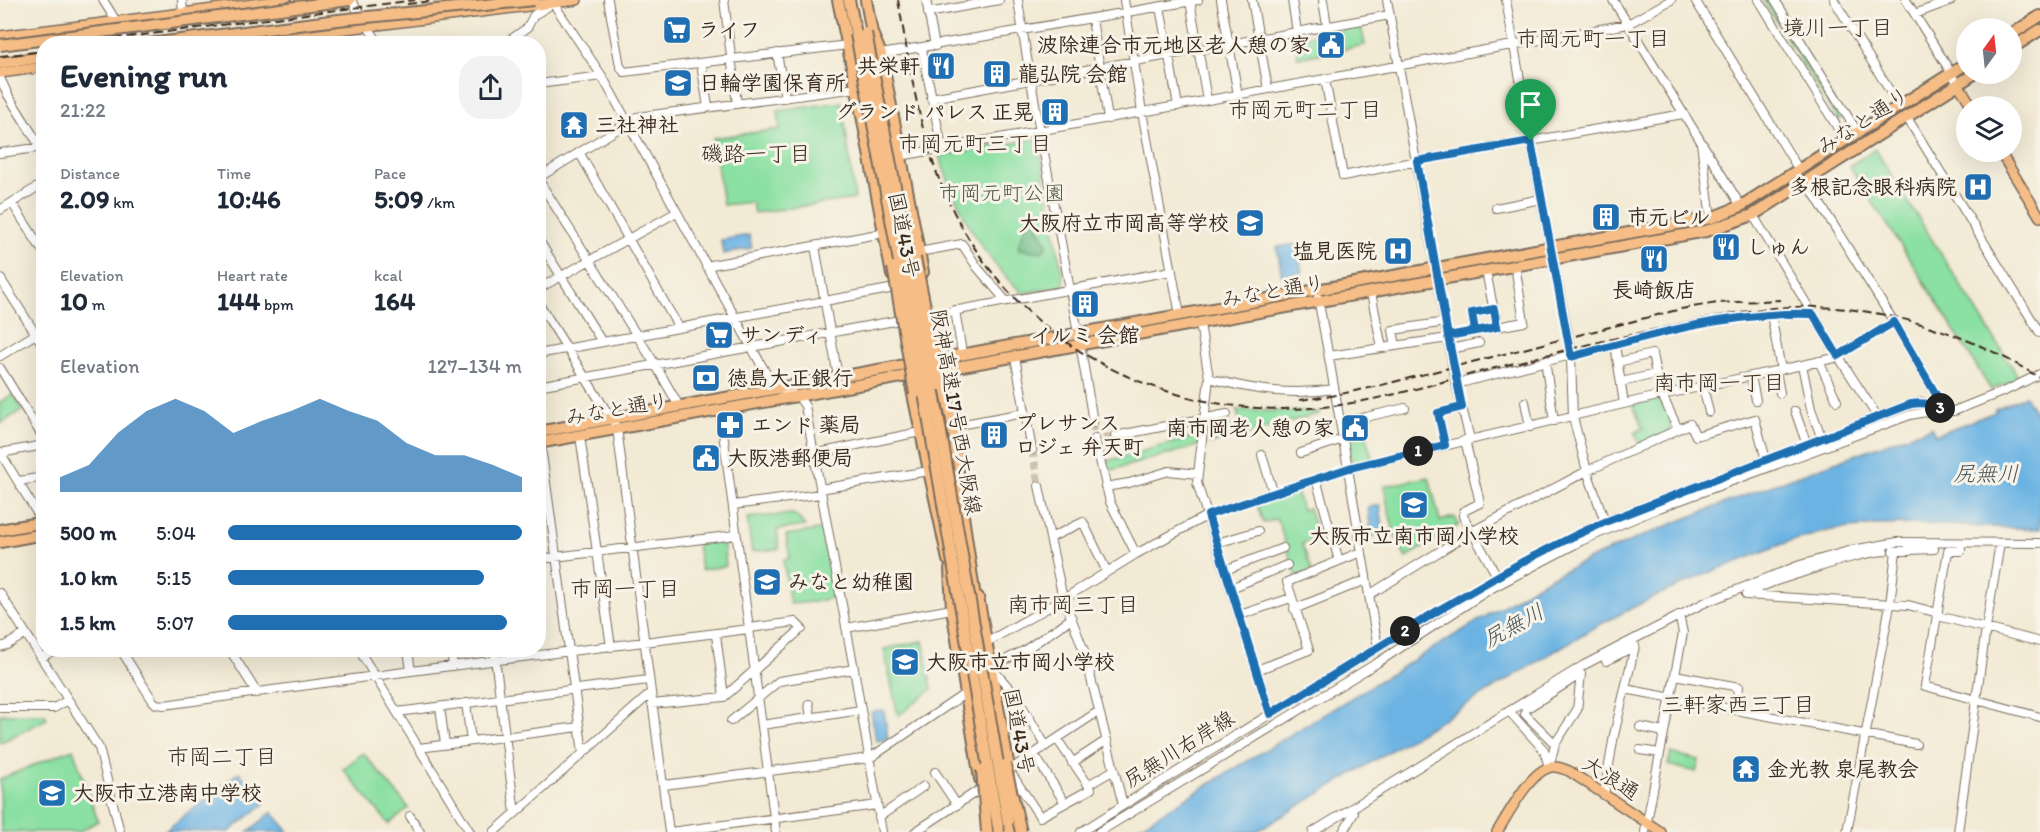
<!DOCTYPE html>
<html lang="en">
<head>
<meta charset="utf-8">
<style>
	body { margin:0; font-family:Itim,"Klee One",sans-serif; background:#f2f2f3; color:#1f2937; height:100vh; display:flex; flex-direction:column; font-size:22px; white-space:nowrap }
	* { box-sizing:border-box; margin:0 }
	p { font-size:20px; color:#747a83 }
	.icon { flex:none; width:33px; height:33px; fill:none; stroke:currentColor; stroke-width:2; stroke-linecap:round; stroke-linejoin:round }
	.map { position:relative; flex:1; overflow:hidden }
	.sheet { position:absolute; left:36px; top:36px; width:510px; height:621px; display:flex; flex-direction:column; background:#fff; border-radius:24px; box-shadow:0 6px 24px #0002 }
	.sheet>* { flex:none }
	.needle { width:39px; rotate:15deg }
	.fabs { position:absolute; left:1956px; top:18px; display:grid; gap:12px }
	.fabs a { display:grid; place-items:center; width:66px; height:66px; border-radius:50%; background:#fff; box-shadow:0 6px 24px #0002; font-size:30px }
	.pin { position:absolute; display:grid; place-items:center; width:51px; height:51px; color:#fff; margin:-62px -26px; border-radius:50% 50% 50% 0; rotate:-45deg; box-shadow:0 0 6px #0007 }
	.pin .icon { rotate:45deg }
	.km { position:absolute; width:30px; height:30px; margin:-15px; border-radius:50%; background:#222; color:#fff; font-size:16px; line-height:30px; text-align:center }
	.round { display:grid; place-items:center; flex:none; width:63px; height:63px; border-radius:24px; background:#f2f2f3 }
	.overview { display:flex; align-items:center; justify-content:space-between; height:102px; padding:0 24px }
	h1 { font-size:33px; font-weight:800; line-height:45px }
	.stats { display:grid; grid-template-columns:repeat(3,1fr); gap:9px; height:102px; padding:6px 24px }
	.stats div { display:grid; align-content:center }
	.stats b { font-size:26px; font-weight:800 }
	.stats small { font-size:16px; font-weight:400 }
	.stats p { font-size:16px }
	.chart { height:168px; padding:12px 24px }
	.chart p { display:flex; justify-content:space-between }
	.chart svg { width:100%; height:108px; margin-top:6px; fill:#1f6fb2; opacity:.7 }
	ul { padding:0 24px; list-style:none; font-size:20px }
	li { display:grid; grid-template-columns:96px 72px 1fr; align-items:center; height:45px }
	li i { height:15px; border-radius:8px; background:#1f6fb2 }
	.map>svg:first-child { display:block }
	.green { fill:#8be0a3; stroke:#638560; stroke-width:1.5 }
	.forest { fill:#70be89; stroke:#567454; stroke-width:1.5 }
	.water { fill:#6bb3e3; stroke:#536e80; stroke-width:1.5 }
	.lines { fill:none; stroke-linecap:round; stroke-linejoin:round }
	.minor-tunnel { stroke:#cdc4b0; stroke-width:8; stroke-dasharray:8 4; stroke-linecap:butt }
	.minor-casing { stroke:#7b6d5e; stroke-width:10 }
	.major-casing { stroke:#7b6d5e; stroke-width:12 }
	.highway-casing { stroke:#7b6d5e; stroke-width:14 }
	.minor { stroke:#fff; stroke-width:8 }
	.major { stroke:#f6be86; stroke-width:9 }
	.highway { stroke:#f6be86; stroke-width:10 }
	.rail { stroke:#3b2a1e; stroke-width:2; stroke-dasharray:9 4.5; stroke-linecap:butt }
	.highway-bridge-casing { stroke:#7b6d5e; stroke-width:14; stroke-linecap:butt }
	.highway-bridge { stroke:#f6be86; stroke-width:10 }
	.route-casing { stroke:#fff; stroke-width:12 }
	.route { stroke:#1f6fb2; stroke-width:8 }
	.labels { text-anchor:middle; stroke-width:6; stroke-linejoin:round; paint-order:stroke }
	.poi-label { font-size:21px; font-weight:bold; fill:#3b2a1e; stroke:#f7f3e8; text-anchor:start }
	.street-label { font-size:21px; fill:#3b2a1e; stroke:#f7f3e8 }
	.park-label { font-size:21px; fill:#4f583f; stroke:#f7f3e8 }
	.neighbourhood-label { font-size:22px; fill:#3b2a1e; stroke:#f7f3e8 }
	.water-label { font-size:22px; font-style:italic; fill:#495359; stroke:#f7f3e8 }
</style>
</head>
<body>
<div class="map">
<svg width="2040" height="832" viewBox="0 0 2040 832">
	<rect width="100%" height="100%" fill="#f7f3e8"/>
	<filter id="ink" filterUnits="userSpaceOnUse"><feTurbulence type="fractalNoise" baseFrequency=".0167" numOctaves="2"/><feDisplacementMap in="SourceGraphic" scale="12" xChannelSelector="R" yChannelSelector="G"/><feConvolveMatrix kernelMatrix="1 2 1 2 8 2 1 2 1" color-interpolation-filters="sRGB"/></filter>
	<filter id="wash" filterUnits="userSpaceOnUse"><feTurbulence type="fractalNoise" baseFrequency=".008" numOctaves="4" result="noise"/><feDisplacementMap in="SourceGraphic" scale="24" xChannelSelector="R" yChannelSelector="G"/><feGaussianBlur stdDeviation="1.35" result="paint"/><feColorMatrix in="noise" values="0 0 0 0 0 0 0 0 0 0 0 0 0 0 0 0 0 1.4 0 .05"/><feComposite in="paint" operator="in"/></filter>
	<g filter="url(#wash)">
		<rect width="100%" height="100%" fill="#f2ead4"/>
		<path class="green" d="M1763,0H1771L1843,117L1838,120Z
			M1361,26L1365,45L1298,58L1294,38Z
			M842,102L855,199L754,213L752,202L723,205L713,138L780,129L778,111Z
			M1035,139L1038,141L1064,283L1062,286L1023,293C981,258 957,207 939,156Z
			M1875,149L2019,378L1991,390L1917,270L1849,166Z
			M13,394L23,410L0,424V402Z
			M1658,399C1666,404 1673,421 1671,430L1640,444L1635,433L1643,428L1633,405Z
			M1237,410L1319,412V414L1210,444L1207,432L1240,424Z
			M1366,434L1372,459L1354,464L1351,462L1347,438Z
			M1200,435L1198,446L1108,471L1107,461Z
			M1429,477L1440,521L1454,517L1459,525L1406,558C1392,535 1389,512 1384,486Z
			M1295,488L1302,510L1309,508L1318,537L1302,544L1312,570L1297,577L1277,519L1263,523L1256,501Z
			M792,514L797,516L805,526L777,530L779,549L752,552L747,518Z
			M824,529L836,597L813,602L790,604L783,560L790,558L786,535Z
			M723,540L726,566L701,570L697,544Z
			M923,641L932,689L898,716L884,649Z
			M0,714H45L47,719L0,743Z
			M73,749L98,821L79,832H1L0,779Z
			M363,753L409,808L389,824L343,769Z
			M1671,753L1699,760L1696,772L1668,765Z"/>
		<path class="forest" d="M1034,221L1047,243L1046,247L1042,252L1019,249L1018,246L1027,223Z"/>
		<path class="water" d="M749,235L752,248L723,254L721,240Z
			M1297,244L1302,273L1282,276L1277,247Z
			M2025,396L2040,421V529L1917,524L1877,525L1831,530L1788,542L1711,572L1658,595L1593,628L1256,832H1130L1549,578C1672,519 1803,474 1931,427L1935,435L1995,412V409Z
			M1380,505L1384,534L1371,536L1368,507Z
			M884,710L888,739L876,741L871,712Z
			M239,772L265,803L229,832L165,831Z
			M272,812L289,832H248Z"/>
	</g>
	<g filter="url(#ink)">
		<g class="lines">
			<path class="minor-tunnel" d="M1093,423L1095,439L1115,436
				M1032,450L1039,486"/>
			<g class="minor-casing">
				<path id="minor" d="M103,0L116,21L126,28L128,44
					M182,0L183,13
					M351,0L379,44
					M551,0L602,76L768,377L778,388L798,396L805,406L854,669L882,832
					M608,0L620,66L624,72L848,45
					M724,0L737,104
					M926,0L935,46
					M1018,0C1038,142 1072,281 1093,423
					M1124,0L1142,112L1180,315
					M1221,0L1238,95
					M1252,0L1268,89
					M1292,0L1297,32
					M1323,0L1327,26
					M1387,0L1456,384L1470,439
					M1506,0L1541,199L1567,330L1571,357L1573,417L1587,471L1605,522
					M1613,0L1741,206
					M1695,0L1799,170
					M1759,0L1845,140
					M1775,0L1858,133
					M1834,0L1899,106
					M1906,0L1958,84
					M1190,1L1207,100
					M1160,7L1178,106
					M928,13L999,0
					M1915,14L1952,0
					M1092,19L1108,119
					M296,35L298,44
					M504,44L527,28L534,15L552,4
					M922,49L942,148
					M777,53L785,98
					M881,54L1198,0
					M701,63L708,107
					M0,78L8,95L44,153
					M1325,79L1343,176L1417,161L1683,114
					M538,84L602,76
					M931,98L1390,15
					M1906,116L2040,333
					M1701,143L1711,218
					M579,152L679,328
					M0,153L43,147
					M900,156L1628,24L1671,0
					M538,178L637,117L857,88
					M538,179L655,364L679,406
					M1806,181L1894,322L1944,409
					M12,203L44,253
					M1496,208L1541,199
					M0,210L44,183
					M1753,215L1838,356L1877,416
					M538,239L602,342
					M815,246L838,377
					M919,252L962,244L977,267L1006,301
					M706,266L883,233
					M1486,271L1497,327
					M0,278L44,347
					M538,289L677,212
					M1371,293L1382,348
					M1318,298C1340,414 1358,532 1378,648
					M538,302L617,428L669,832
					M955,310L962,353
					M1771,314L1781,370
					M931,315L1171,271
					M1200,324L1209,378L1197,483L1270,714
					M1475,331L1472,313L1494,309
					M1448,336L1524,322L1515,265
					M1615,345L1624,404
					M1396,346L1393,330L1446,322
					M1450,349L1479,343
					M538,354L895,288
					M0,356L44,329
					M1329,356L1448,338
					M1015,357L1032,450
					M1571,357C1649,335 1731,310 1813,314
					M1545,360L1554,421
					M1819,361L1837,401
					M1618,362L1652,354L1656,374L1621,382
					M1802,365L1811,409L1822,439
					M0,368L44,439
					M1776,371L1780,393
					M1751,377L1756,400
					M1209,378C1251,390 1291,396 1334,389
					M1456,384L1571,355
					M538,386L900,320
					M1703,387L1709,412
					M1662,395L1678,429
					M1525,402L1530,427
					M720,410L776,832
					M1795,411L1807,445
					M1340,423L1405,408
					M953,426L1024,413
					M580,436L611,647
					M1115,436L1227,414
					M540,439L583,753
					M1095,439L1110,502L1136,554
					M1465,440L1480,503L1464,511L1463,516L1497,576
					M1445,445L1438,413L1462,407
					M0,452L43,523
					M0,453L44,445
					M1301,453L1343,439
					M813,454L920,432
					M1262,455L1273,492
					M1316,479L1339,561
					M19,481L44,477
					M1039,486L1062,594L1084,651L1123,805
					M1105,487L1129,483L1169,471L1198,474
					M820,489L929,471
					M733,505L821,494
					M1050,538L1083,522L1107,572
					M1217,543L1258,531
					M1961,549V551H1948L1925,686L2040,717
					M1909,550L1934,549
					M1884,551C1858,554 1832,563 1807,571C1786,578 1765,583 1746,595L1908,605L1938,613
					M1893,551H1909V548
					M538,559L736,535
					M1225,570L1283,548
					M1231,588L1287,565
					M0,593L99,748L120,832
					M1369,595L1471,532L1587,471L1690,424L1696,436L1755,419L1766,460
					M1294,609L1366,580
					M1240,615L1291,598
					M1938,616L2040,642
					M749,628L795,622L802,629
					M846,628L952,609
					M716,635L724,697
					M987,642L1065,598L1136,554L1208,515L1349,468L1662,395L1835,358L1894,322
					M0,647L7,645L25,634
					M121,650L153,701L156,704L164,705L411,671L749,629
					M230,650L257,693
					M359,650L470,832
					M408,650L411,671
					M451,650L453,666
					M494,650L515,813
					M41,658L54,650
					M1257,670L1309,650L1287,582L1361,552
					M1675,675L1739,687L1734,709
					M1625,689L1916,744
					M466,703L471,741
					M652,704L724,697L798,632
					M809,704L811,718
					M440,707L445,744
					M0,708H54L68,700
					M1509,711L1544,750L1549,767
					M397,712L648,680
					M731,721L779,681L854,669
					M762,725L861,710
					M1640,727L1664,732
					M1555,744L1525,714L1526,709L1581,674
					M1046,746L1016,696L991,667L1025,650L1072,618
					M419,748L579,727
					M1640,750L1660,753
					M1034,754L1065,803
					M1072,763L1107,740
					M1549,767L1555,744L1577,710L1581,674L1579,672
					M1009,770L1040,817L1091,789L1057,739
					M1008,771L1099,711
					M935,772L957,805
					M664,785L870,758L966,693
					M1088,785L1114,770
					M1604,795L1614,735L1635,646L1606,661
					M410,816L420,832
					M879,817L924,786
					M494,832L650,694
					M670,832L877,805
					M915,832L985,786
					M1081,832C1172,774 1264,718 1355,662C1438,612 1516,563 1605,522L1911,404L1922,402L1943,410
					M1099,832L1377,663L1490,589L1581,541L1659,508L1910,415L1932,411H1954L2007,390L2040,374
					M1313,832L1584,665L1704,603L1800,565L1852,550L1898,542L2040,543
					M1343,832L1354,813L1351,809
					M1645,832L1683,633L1679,615
					M1847,832L1890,605L1896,551
					M1958,832L1986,628L2000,543"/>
			</g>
			<g class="major-casing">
				<path id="major" d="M0,36L286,0
					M226,44L577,0
					M0,73L44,67
					M1958,84L1972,106
					M2000,152L2040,217
					M1497,832C1508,815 1530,771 1551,767C1557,766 1563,769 1569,771L1661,832"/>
			</g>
			<g class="highway-casing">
				<path id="highway" d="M838,0L860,105L892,275
					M849,0L856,34
					M866,0L872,33L881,54L923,272
					M2012,34L2040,16
					M2012,48L2040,30
					M0,63L44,57
					M943,376L953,426L962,509L976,605
					M911,385L948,560
					M538,432L1711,218L1741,206L1966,64
					M538,443L1706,231L1753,215L1974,74
					M0,530L44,522
					M0,542L44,534
					M950,569L952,609L980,779
					M978,597L1010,773
					M1008,822L1010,832"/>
			</g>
			<use href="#minor" class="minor"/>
			<use href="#major" class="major"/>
			<use href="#highway" class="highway"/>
			<path class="rail" d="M898,0C909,60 917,122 939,179C964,243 1006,299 1062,339C1137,393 1232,416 1323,407C1381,401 1439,382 1495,368C1557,352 1618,337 1681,324C1718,316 1755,308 1792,307C1880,304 1967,332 2040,378
				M407,4L442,0
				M73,44L415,0
				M0,56L44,51
				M1300,400L1331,396L1374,387L1681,309L1717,303L1781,300"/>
			<g class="highway-bridge-casing">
				<path id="highway-bridge" d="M866,33L935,398L1008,822
					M856,34L925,399L999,832
					M149,44L338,20L534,0
					M0,45L350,0
					M915,258L941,385
					M893,267L915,394
					M1005,765L1021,832
					M982,770L987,832"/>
			</g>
			<use href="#highway-bridge" class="highway-bridge"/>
		</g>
	</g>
	<g class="lines" filter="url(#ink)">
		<g class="route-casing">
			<path id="route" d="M1531,141L1417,161L1448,336L1475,331L1472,313L1494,309L1497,327L1448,336L1462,407L1438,413L1445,445L1349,468L1208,515L1270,714L1439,610L1524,561L1574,536L1605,522L1911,404C1924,402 1933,404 1945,410L1894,322L1838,356L1813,314C1731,311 1650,335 1571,357L1531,141"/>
		</g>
		<use href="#route" class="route"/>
	</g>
	<defs>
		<g id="supermarket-square" transform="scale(1.5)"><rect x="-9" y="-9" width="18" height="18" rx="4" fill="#1f6fb2" stroke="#f7f3e8"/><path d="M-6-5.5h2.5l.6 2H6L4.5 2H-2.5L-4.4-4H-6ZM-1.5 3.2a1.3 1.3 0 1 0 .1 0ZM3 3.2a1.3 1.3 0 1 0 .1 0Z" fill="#fff"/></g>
		<g id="civic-square" transform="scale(1.5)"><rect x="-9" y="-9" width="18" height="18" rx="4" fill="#1f6fb2" stroke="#f7f3e8"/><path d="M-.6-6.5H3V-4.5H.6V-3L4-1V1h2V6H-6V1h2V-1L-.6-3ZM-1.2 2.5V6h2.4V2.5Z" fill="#fff"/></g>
		<g id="restaurant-square" transform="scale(1.5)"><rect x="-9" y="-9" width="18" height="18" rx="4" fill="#1f6fb2" stroke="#f7f3e8"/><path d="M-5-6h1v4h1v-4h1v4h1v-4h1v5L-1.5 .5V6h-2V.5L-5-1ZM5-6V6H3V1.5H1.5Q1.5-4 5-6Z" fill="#fff"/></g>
		<g id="building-square" transform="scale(1.5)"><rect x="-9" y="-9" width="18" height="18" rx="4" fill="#1f6fb2" stroke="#f7f3e8"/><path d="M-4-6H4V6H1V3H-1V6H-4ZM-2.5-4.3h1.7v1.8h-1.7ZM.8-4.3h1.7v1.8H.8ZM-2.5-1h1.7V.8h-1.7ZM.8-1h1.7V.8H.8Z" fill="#fff"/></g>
		<g id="school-square" transform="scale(1.5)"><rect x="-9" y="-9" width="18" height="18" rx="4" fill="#1f6fb2" stroke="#f7f3e8"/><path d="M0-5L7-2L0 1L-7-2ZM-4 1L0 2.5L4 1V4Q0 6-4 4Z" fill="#fff"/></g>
		<g id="temple-square" transform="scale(1.5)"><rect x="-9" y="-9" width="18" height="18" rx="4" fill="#1f6fb2" stroke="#f7f3e8"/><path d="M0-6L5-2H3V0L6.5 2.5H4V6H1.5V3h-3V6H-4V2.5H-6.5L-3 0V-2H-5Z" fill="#fff"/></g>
		<g id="hospital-square" transform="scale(1.5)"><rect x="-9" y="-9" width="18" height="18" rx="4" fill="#1f6fb2" stroke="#f7f3e8"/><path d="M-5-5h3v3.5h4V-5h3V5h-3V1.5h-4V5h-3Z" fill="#fff"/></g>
		<g id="bank-square" transform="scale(1.5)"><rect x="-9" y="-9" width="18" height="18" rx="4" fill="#1f6fb2" stroke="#f7f3e8"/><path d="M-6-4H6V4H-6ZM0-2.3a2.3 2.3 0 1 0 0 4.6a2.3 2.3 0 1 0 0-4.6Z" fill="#fff"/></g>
		<g id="pharmacy-square" transform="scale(1.5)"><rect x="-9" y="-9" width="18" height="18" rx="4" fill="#1f6fb2" stroke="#f7f3e8"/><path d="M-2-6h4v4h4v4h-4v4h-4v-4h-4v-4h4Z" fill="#fff"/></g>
	</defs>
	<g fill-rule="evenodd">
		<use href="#supermarket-square" x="677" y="30"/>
		<use href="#civic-square" x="1331" y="45"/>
		<use href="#restaurant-square" x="941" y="66"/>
		<use href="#building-square" x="997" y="74"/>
		<use href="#school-square" x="678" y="83"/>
		<use href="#building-square" x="1055" y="112"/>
		<use href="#temple-square" x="574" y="125"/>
		<use href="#hospital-square" x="1978" y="187"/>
		<use href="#building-square" x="1606" y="217"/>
		<use href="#school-square" x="1250" y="223"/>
		<use href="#restaurant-square" x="1726" y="247"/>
		<use href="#hospital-square" x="1398" y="251"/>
		<use href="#restaurant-square" x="1654" y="259"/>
		<use href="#building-square" x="1085" y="304"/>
		<use href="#supermarket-square" x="719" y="335"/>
		<use href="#bank-square" x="706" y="378"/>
		<use href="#pharmacy-square" x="730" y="425"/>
		<use href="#civic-square" x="1355" y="428"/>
		<use href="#building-square" x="994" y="435"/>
		<use href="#civic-square" x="706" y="458"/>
		<use href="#school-square" x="1414" y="505"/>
		<use href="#school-square" x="767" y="582"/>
		<use href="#school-square" x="905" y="662"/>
		<use href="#temple-square" x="1746" y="769"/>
		<use href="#school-square" x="52" y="793"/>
	</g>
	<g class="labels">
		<g class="poi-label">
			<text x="698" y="37">ライフ</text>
			<text x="1310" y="52" text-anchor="end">波除連合市元地区老人憩の家</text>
			<text x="920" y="73" text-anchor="end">共栄軒</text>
			<text x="1018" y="81">龍弘院 会館</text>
			<text x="699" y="90">日輪学園保育所</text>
			<text x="1034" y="119" text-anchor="end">グランド パレス 正晃</text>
			<text x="595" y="132">三社神社</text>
			<text x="1957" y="194" text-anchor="end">多根記念眼科病院</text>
			<text x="1627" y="224">市元ビル</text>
			<text x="1229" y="230" text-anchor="end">大阪府立市岡高等学校</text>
			<text x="1747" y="254">しゅん</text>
			<text x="1377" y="258" text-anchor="end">塩見医院</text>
			<text x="1654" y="297" text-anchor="middle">長崎飯店</text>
			<text x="740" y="342">サンディ</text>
			<text x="1085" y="342" text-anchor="middle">イルミ 会館</text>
			<text x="727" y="385">徳島大正銀行</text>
			<text x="1015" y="430">プレサンス<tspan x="1015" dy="24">ロジェ 弁天町</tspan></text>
			<text x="751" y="432">エンド 薬局</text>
			<text x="1334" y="435" text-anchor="end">南市岡老人憩の家</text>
			<text x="727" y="465">大阪港郵便局</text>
			<text x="1414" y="543" text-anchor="middle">大阪市立南市岡小学校</text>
			<text x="788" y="589">みなと幼稚園</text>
			<text x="926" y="669">大阪市立市岡小学校</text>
			<text x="1767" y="776">金光教 泉尾教会</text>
			<text x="73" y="800">大阪市立港南中学校</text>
		</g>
		<g class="street-label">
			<text transform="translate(1863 121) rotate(-33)" y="7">みなと通り</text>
			<text transform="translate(904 235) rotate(79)" y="7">国道43号</text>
			<text transform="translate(1273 291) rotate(-10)" y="7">みなと通り</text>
			<text transform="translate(617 409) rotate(-10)" y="7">みなと通り</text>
			<text transform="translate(956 412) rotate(80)" y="7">阪神高速17号西大阪線</text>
			<text transform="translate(1019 731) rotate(79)" y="7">国道43号</text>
			<text transform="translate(1179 749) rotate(-32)" y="7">尻無川右岸線</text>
			<text transform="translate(1611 778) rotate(33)" y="7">大浪通</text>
		</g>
		<g class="park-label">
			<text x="1002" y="200">市岡元町公園</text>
		</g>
		<g class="neighbourhood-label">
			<text x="1838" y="35">境川一丁目</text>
			<text x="1593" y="46">市岡元町一丁目</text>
			<text x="1305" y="117">市岡元町二丁目</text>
			<text x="975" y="151">市岡元町三丁目</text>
			<text x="756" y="161">磯路一丁目</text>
			<text x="1719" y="390">南市岡一丁目</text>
			<text x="625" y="596">市岡一丁目</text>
			<text x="1073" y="612">南市岡三丁目</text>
			<text x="1738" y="712">三軒家西三丁目</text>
			<text x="222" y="764">市岡二丁目</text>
		</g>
		<g class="water-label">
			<text x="1986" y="481">尻無川</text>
			<text transform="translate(1513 625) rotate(-29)" y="8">尻無川</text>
		</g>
	</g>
</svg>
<div class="fabs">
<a><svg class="needle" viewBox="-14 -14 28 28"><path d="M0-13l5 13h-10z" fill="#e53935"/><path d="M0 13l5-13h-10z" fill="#747a83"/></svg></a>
<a><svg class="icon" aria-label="layers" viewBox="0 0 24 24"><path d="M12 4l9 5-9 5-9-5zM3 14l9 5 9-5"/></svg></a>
</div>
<div class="pin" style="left:1531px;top:141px;background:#1e9e55"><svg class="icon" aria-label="arrive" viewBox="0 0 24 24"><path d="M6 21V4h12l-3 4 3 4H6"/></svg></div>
<b class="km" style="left:1418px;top:451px">1</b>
<b class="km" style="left:1405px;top:631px">2</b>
<b class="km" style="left:1940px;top:408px">3</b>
<section class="sheet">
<div class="overview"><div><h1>Evening run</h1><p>21:22</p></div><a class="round"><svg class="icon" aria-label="share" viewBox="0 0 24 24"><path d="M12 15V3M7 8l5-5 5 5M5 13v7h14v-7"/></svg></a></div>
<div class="stats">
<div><p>Distance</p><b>2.09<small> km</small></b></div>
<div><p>Time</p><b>10:46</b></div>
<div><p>Pace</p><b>5:09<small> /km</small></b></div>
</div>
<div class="stats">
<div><p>Elevation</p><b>10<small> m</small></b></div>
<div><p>Heart rate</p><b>144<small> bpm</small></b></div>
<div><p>kcal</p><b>164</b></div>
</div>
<div class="chart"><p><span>Elevation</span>127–134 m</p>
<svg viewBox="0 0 160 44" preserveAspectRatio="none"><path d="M0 44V38L10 33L20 20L30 11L40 6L50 11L60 20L70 15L80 11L90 6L100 11L110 15L120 24L130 29L140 29L150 33L160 38V44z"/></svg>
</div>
<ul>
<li><b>500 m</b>5:04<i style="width:100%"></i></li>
<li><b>1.0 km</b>5:15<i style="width:87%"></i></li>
<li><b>1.5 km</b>5:07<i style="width:95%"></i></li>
</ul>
</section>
</div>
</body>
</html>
